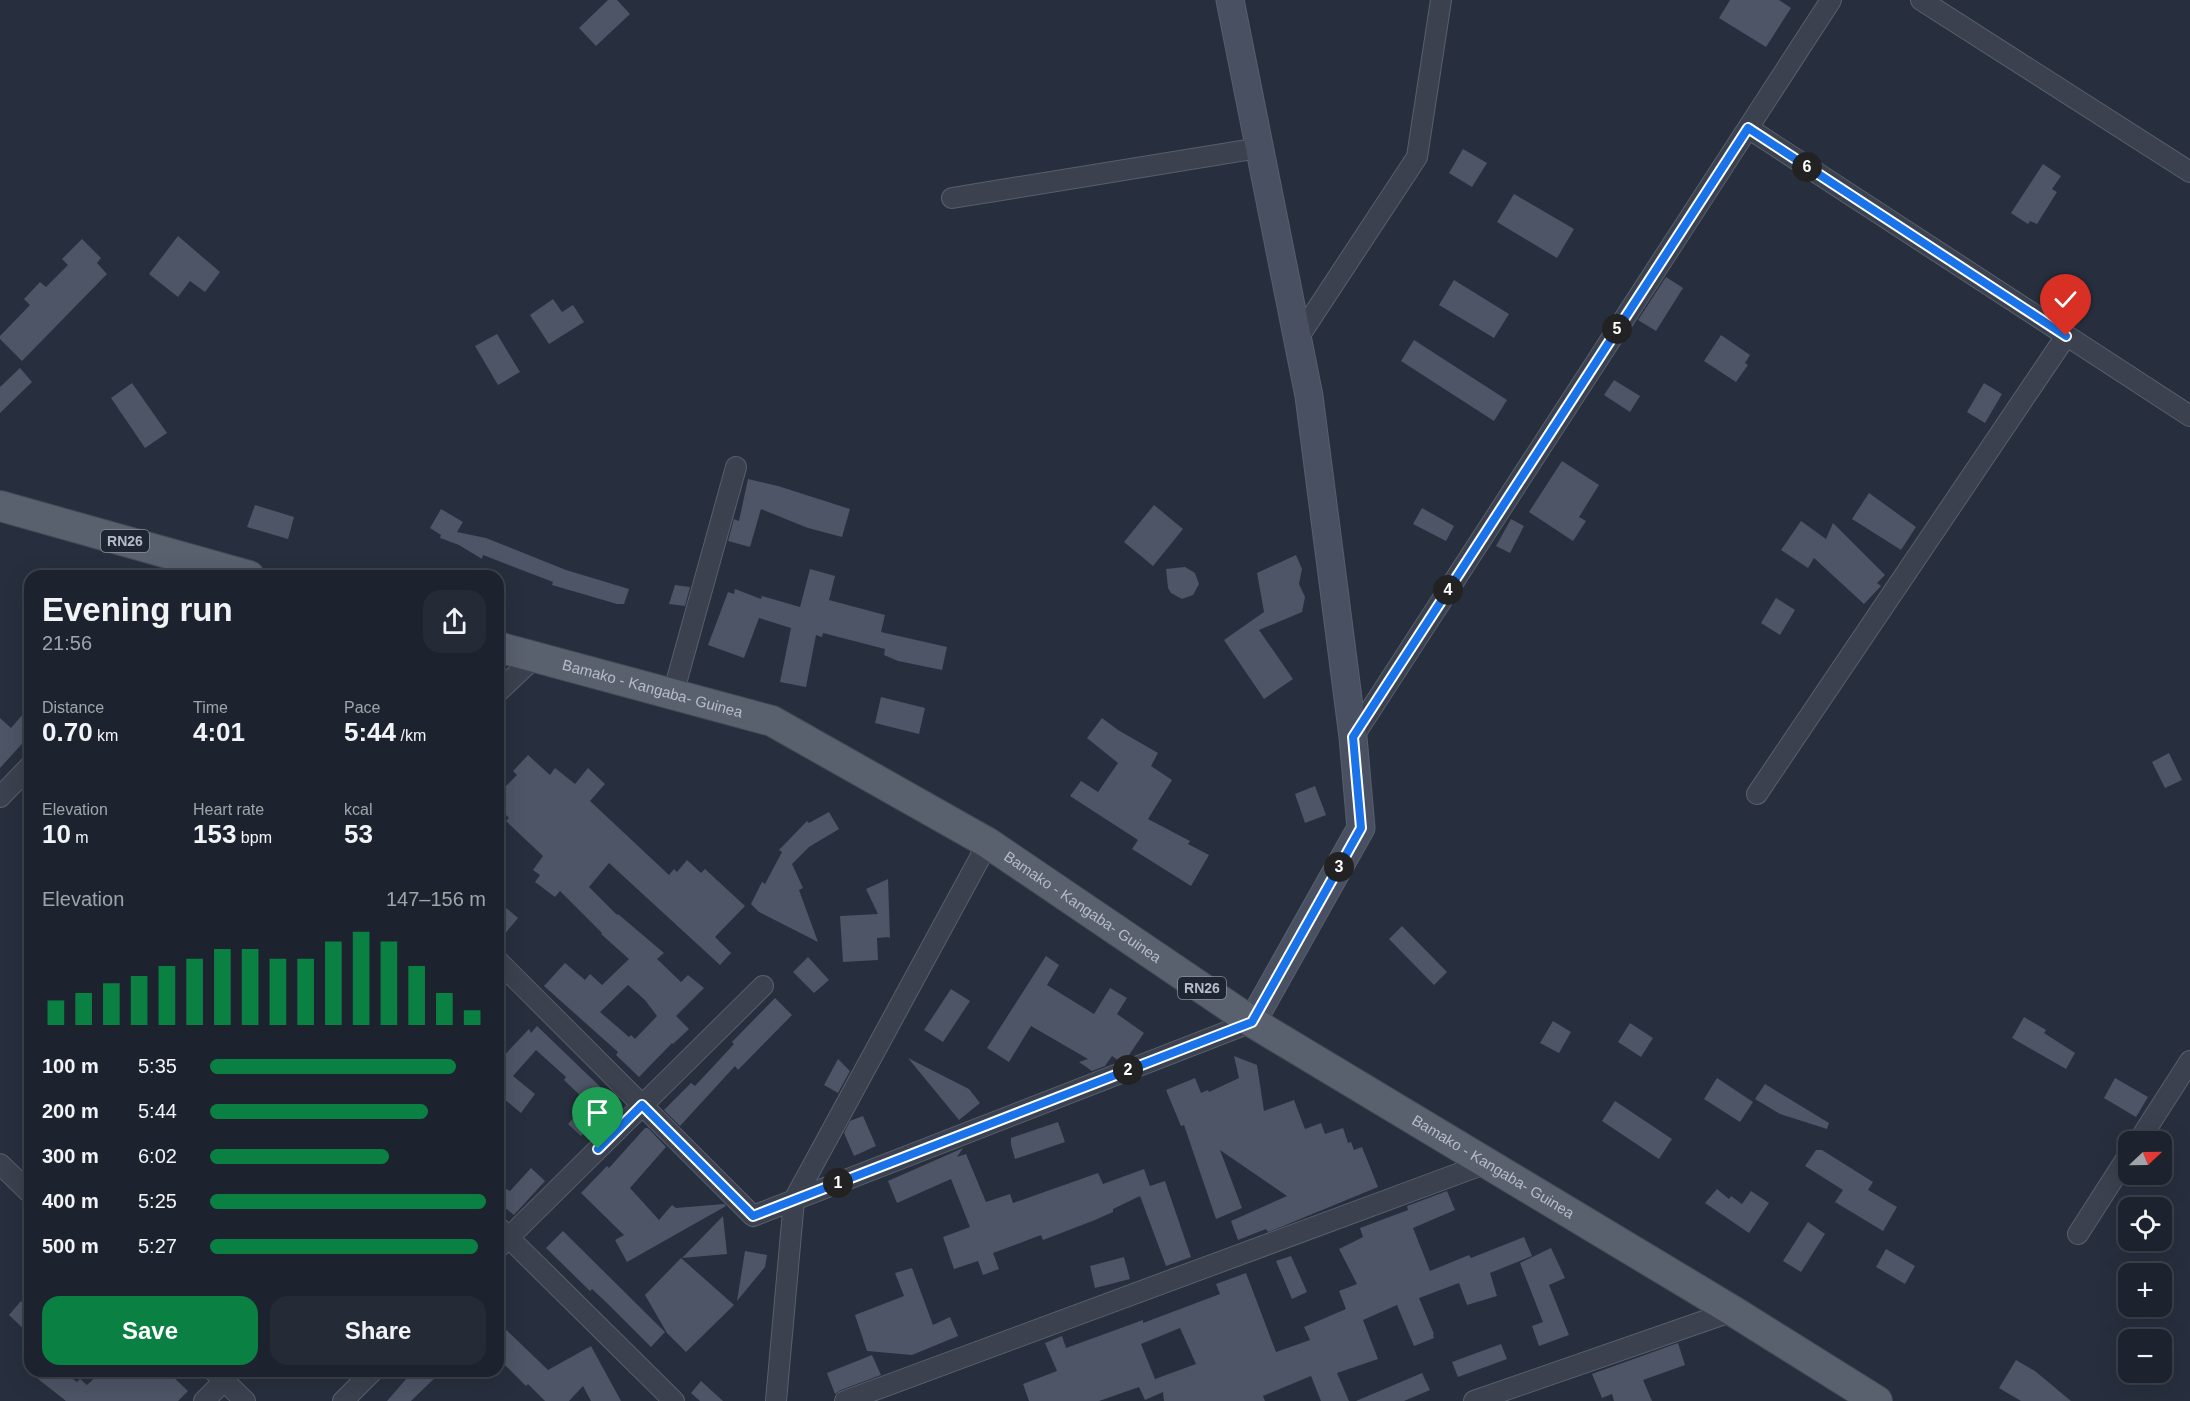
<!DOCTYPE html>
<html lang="en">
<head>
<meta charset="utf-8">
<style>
	body { margin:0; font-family:Helvetica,sans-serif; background:#252b36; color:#f1f3f6; height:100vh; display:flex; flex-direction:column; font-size:22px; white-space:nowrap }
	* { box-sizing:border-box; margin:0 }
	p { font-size:20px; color:#a0a4aa }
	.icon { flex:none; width:33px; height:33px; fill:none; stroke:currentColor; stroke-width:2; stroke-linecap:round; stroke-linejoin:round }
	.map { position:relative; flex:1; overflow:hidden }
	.sheet { position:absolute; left:24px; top:570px; width:480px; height:807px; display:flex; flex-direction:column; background:#1d232e; border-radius:18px; box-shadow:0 6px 24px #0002,0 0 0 2px #3b404a }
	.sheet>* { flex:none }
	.needle { width:39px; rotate:68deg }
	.buttons { position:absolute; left:2118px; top:1131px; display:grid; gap:12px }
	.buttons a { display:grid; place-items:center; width:54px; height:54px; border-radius:12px; background:#1d232e; box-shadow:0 6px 24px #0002,0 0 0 2px #3b404a; font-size:30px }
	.pin { position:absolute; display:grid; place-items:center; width:51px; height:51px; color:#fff; margin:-62px -26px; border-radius:50% 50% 50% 0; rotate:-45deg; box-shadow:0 0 6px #0007 }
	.pin .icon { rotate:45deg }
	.km { position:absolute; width:30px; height:30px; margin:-15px; border-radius:50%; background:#222; color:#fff; font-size:16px; line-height:30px; text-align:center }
	.round { display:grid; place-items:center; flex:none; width:63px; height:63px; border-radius:18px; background:#252b36 }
	.overview { display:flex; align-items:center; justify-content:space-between; height:102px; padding:0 18px }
	h1 { font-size:33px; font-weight:600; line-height:45px }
	.metrics { display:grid; grid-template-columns:repeat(3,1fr); gap:9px; height:102px; padding:6px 18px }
	.metrics div { display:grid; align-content:center }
	.metrics b { font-size:26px; font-weight:600 }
	.metrics small { font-size:16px; font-weight:400 }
	.metrics p { font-size:16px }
	.chart { height:168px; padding:12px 18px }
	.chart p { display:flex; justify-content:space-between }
	.chart svg { width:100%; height:108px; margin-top:6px; stroke:#0b8043; stroke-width:6 }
	.button { display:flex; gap:12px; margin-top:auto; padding:12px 18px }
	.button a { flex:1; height:69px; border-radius:18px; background:#0b8043; color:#fff; font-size:24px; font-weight:600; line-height:69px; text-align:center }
	.button a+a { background:#252b36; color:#f1f3f6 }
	ul { padding:0 18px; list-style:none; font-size:20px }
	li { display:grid; grid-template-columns:96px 72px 1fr; align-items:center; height:45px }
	li i { height:15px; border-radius:8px; background:#0b8043 }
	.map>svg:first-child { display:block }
	.building { fill:#4d5566; fill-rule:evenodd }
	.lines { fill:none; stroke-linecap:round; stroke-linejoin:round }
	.street-casing { stroke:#585f6c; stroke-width:22 }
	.secondary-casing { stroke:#585f6c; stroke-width:29 }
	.primary-casing { stroke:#444a57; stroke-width:32 }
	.street { stroke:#3b414e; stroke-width:20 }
	.secondary { stroke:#495061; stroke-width:27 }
	.primary { stroke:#59606e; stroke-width:30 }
	.route-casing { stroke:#fff; stroke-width:12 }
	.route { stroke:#1a73e8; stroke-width:8 }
	.labels { text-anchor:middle; stroke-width:4.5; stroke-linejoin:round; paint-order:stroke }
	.shield { fill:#1f2633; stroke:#898f9c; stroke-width:1.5 }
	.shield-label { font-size:14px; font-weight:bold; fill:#b7bcc9 }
	.street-label { font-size:15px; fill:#b7bcc9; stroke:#1f2633 }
</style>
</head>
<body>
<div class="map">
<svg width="2190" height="1401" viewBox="0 0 2190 1401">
	<rect width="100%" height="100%" fill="#272f3e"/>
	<path class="building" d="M608,0H617L630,14L596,46L579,28Z
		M1730,0H1779L1791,8L1766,47L1719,18Z
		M1463,149L1487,163L1472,187L1449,173Z
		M2043,164L2061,176L2052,189L2057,192L2037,224L2030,221L2028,224L2011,213Z
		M1514,194L1574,229L1557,258L1497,222Z
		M178,236L220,272L205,292L190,281L178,297L149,274Z
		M82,239L101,258L97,263L107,274L22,361L0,339V336L30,305L24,299L40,282L46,287L68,265L62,259Z
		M1666,277L1683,288L1656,331L1638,320Z
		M1454,280L1509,314L1494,338L1439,305Z
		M553,299L562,312L573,305L584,322L549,344L530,315Z
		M497,334L520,372L498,385L475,346Z
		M1721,335L1750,355L1745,363L1748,365L1736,382L1704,361Z
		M1414,340L1507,400L1494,421L1401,361Z
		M20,368L32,382L0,413V387Z
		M1614,380L1640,396L1630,412L1604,395Z
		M132,383L167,433L145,448L111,398Z
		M1984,383L2002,394L1985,423L1967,412Z
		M1562,461L1599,485L1579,517L1586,521L1573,541L1529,512Z
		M748,479L778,486L850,509L842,537L808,528L761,509L750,547L728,541L734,519L739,521Z
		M1869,493L1916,527L1901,550L1852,519Z
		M255,505L294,517L288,539L247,527Z
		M1154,505L1183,529L1153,566L1124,542Z
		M1422,508L1454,526L1446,541L1413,524Z
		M441,509L463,522L457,532L486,538L566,570L629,589L624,604H617L552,585L553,582L483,555L482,559L459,545L440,538L441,535L430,528Z
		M1511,519L1524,526L1510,553L1496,546Z
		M1801,521L1826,539L1833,523L1885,575L1877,583L1881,586L1864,604L1814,558L1808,568L1781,550Z
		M1296,555L1302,569L1299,584L1305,597L1302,612L1259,630L1293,679L1264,699L1224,640L1264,612L1257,573Z
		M1185,567L1195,573L1199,584L1193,595L1182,599L1171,593L1168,588L1166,569Z
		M810,569L835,576L829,600L885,615L881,632L947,647L942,670L898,661L884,655L885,649L823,633L822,637L816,635L806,687L780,682L791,628L759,618L744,658L708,645L728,592L734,594L735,589L761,599L762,596L800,607Z
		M675,585L690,587L685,606L669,604Z
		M1776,598L1795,610L1780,635L1761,623Z
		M881,697L925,708L919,734L875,723Z
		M30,706V735L0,768V718L11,728Z
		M1102,718L1118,730L1158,753L1151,766L1172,780L1148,819L1190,841L1188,844L1209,855L1191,886L1132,849L1138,840L1070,796L1081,781L1098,792L1118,763L1087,738Z
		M2169,753L2182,780L2165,788L2152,762Z
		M528,755L550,775L555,768L575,784L588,768L605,784L590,801L669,875L674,869L677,872L687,860L701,873L705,869L745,906L715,937L731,953L720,965L609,863L589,887L617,915L618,914L664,953L657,959L681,982L688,975L704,988L676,1016L689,1029L673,1044L672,1043L639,1077L616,1055L618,1052L544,986L565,963L585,980L590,974L602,985L629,959L601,934L602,933L560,891L555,897L535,882L540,875L533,870L543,856L506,821L509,818L498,807V794L517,775L513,771ZM628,985L645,1000L657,1016L635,1039L631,1035L629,1037L600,1012Z
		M1315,786L1326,815L1305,823L1295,794Z
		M829,812L839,829L809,847L792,864L803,888L799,890L818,942L759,912L751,904L762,882L765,884L782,852L779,850L807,821L809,823Z
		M888,879L890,939L889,937L877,938L878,960L843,962L840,916L878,914L866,889Z
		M498,901L518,918L498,942Z
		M1402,926L1447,972L1434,985L1389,939Z
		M1046,956L1059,965L1047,985L1094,1014L1110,988L1127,998L1117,1014L1144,1033L1127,1058L1119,1061L1112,1056L1105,1066L1092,1071L1079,1062L1088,1059L1031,1026L1009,1062L987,1048Z
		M808,957L829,980L814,993L793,972Z
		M951,989L970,1001L943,1042L924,1030Z
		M775,998L792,1015L738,1070L735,1066L680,1126L664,1110L691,1083L695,1086L734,1044L732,1042Z
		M2024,1017L2046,1030L2044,1033L2075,1053L2066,1069L2012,1038Z
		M1553,1021L1571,1032L1559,1053L1540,1043Z
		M1630,1023L1653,1038L1641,1057L1618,1042Z
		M537,1026L615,1101L581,1136L568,1124L587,1102L564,1080L566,1077L536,1050L513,1076L535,1094L521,1113L498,1094V1062L529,1029L531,1033Z
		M1234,1056L1257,1065L1264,1111L1294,1100L1305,1129L1321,1123L1325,1134L1343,1128L1348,1143L1351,1142L1354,1150L1362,1147L1378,1187L1276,1229L1268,1232L1266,1229L1238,1240L1231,1221L1287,1196L1220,1150L1242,1208L1216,1219L1184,1125L1181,1126L1166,1090L1195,1078L1201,1093L1208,1090L1209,1092L1239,1078Z
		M908,1058L969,1089L980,1103L959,1120Z
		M838,1059L850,1071L838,1093L824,1085Z
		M1717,1078L1753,1102L1740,1122L1704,1099Z
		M2115,1078L2148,1097L2136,1117L2104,1098Z
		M1765,1084L1829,1123L1827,1129L1780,1114L1755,1099Z
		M1615,1101L1672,1139L1659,1159L1602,1121Z
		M863,1116L876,1146L854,1156L844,1133L850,1121Z
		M1058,1122L1065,1142L1015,1159L1011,1145V1138Z
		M645,1128H648L666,1147L630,1188L659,1220L672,1205L676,1208L724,1204L726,1206L627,1262L615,1240L624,1235L581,1193L607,1166L609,1168Z
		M963,1148L957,1157L966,1154L986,1202L1010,1194L1013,1203L1098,1173L1103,1184L1144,1169L1150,1186L1165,1181L1191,1257L1166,1266L1140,1196L1113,1209V1212L1095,1220L1043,1240L1041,1235L993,1253L999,1269L983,1275L978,1261L954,1269L943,1237L970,1227L951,1179L897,1203L888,1181Z
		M1816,1150H1822L1873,1182L1868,1190L1897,1207L1883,1231L1835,1202L1843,1190L1805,1166Z
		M531,1168L545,1181L514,1215L498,1202V1185L510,1191Z
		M1717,1189L1729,1199L1731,1196L1742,1204L1751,1191L1769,1203L1749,1233L1705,1203Z
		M1447,1191L1455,1210L1413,1228L1430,1271L1469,1255L1471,1258L1524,1237L1532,1256L1490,1273L1497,1296L1467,1305L1459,1283L1419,1298L1434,1334L1433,1335L1434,1338L1414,1346L1397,1305L1363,1320L1378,1359L1337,1373L1349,1401H1321L1311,1376L1263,1396L1265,1401H1164L1163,1392L1145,1400L1139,1387L1099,1401H1029L1023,1384L1057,1371L1045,1343L1062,1336L1066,1348L1143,1320V1323L1220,1294L1216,1284L1246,1273L1276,1352L1310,1340L1304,1327L1346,1309L1339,1291L1357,1284L1339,1249L1363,1237L1360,1228L1408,1210L1407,1206ZM1180,1328L1196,1364L1155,1379L1141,1344Z
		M723,1216L727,1254L682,1258Z
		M1808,1222L1825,1234L1801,1272L1783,1261Z
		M563,1231L665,1332L651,1347L606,1302L592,1289L590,1291L546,1248Z
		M1551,1248L1565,1278L1549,1285L1569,1335L1539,1346L1532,1326L1543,1322L1520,1263Z
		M1886,1249L1915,1266L1905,1284L1876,1267Z
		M745,1251L767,1255L765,1267L737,1301Z
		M1291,1256L1307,1292L1292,1299L1276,1261Z
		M1124,1257L1130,1279L1095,1288L1090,1266Z
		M681,1258L734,1305L686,1352L667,1333L645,1295Z
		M912,1268L933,1325L950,1317L958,1336L912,1355L867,1351L855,1315L904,1296L895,1273Z
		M21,1301L30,1310V1335L9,1315Z
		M498,1322L548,1370L591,1346L621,1401H591L583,1386L569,1401H545L528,1384L526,1386L498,1358Z
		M1678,1343L1685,1365L1643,1380L1652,1401H1614L1612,1394L1602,1398L1592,1374Z
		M1501,1344L1507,1359L1458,1377L1452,1362Z
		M872,1355L881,1375L841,1390L835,1394L827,1373Z
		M2016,1360L2035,1371L2071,1401H2021L1999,1388Z
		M28,1371H61L77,1382L80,1379L87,1385L102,1371H167L188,1391L178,1401H66Z
		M413,1371H442L411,1401H387Z
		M1422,1373L1430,1390L1404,1401H1356Z
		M701,1381L723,1401H700L691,1393Z"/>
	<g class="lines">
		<g class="street-casing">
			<path id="street" d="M1921,0L2190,172
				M1748,128L2190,416
				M952,198L1259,148
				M1298,338L1417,157L1441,0
				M498,692L535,657
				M673,694L736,467
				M1353,737L1831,0
				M1757,794L2066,336
				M0,797L30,766
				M498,961L753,1216L1252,1022
				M2138,1142L2190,1061
				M0,1164L30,1193
				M498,1227L674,1401
				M2078,1234L2128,1156
				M498,1248L763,986
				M214,1371L245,1401
				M204,1401L224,1381
				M343,1401L373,1371
				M776,1401L794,1200L988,843
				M845,1401L1487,1163
				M1474,1401L1733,1311"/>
		</g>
		<g class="secondary-casing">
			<path id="secondary" d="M1230,0L1309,396L1353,737L1361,828L1252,1022"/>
		</g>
		<g class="primary-casing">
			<g id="primary">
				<path d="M0,506L249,576"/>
				<path id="s1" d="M498,647L772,721L988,843L1252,1022L1733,1311L1877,1401"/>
			</g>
		</g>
		<use href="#street" class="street"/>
		<use href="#secondary" class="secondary"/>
		<use href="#primary" class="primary"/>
	</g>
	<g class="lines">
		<g class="route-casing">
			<path id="route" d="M598,1149L642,1105L753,1216L1252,1022L1361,828L1353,737L1748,128L2066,336"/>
		</g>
		<use href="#route" class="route"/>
	</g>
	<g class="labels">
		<g class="shield">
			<rect x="101" y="530" width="48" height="22" rx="4.5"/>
			<rect x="1178" y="977" width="48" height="22" rx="4.5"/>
		</g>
		<g class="shield-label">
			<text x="125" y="546">RN26</text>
			<text x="1202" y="993">RN26</text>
		</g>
		<g class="street-label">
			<text dy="5" stroke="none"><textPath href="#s1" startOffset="160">Bamako - Kangaba- Guinea</textPath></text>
			<text dy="5" stroke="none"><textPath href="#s1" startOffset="646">Bamako - Kangaba- Guinea</textPath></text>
			<text dy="5" stroke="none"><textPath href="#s1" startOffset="1132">Bamako - Kangaba- Guinea</textPath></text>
		</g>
	</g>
</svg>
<div class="buttons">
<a><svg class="needle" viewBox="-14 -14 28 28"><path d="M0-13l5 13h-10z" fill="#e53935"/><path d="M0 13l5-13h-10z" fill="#a0a4aa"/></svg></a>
<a><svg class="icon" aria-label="locate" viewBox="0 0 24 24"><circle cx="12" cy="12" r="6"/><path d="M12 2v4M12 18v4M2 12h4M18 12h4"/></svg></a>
<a>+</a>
<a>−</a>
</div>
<div class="pin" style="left:598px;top:1149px;background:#1e9e55"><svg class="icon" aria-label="arrive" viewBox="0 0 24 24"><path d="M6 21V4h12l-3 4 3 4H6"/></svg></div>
<div class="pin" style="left:2066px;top:336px;background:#d93025"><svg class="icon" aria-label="check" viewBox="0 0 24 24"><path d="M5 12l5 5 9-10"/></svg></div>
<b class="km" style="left:838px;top:1183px">1</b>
<b class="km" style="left:1128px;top:1070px">2</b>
<b class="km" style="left:1339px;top:867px">3</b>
<b class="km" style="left:1448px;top:590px">4</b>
<b class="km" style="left:1617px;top:329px">5</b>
<b class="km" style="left:1807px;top:167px">6</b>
<section class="sheet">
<div class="overview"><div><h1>Evening run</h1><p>21:56</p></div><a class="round"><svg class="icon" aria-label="share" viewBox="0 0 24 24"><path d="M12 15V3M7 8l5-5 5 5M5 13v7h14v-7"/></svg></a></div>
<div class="metrics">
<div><p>Distance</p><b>0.70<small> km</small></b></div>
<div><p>Time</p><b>4:01</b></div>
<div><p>Pace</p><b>5:44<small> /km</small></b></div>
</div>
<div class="metrics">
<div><p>Elevation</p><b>10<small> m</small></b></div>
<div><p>Heart rate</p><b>153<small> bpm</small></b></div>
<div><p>kcal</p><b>53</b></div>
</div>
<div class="chart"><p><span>Elevation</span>147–156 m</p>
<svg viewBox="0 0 160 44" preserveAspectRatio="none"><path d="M5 44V34M15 44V31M25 44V27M35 44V24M45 44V20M55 44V17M65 44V13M75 44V13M85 44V17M95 44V17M105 44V10M115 44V6M125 44V10M135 44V20M145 44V31M155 44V38"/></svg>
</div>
<ul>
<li><b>100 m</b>5:35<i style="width:89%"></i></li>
<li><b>200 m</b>5:44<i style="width:79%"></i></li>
<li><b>300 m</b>6:02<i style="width:65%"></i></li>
<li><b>400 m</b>5:25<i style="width:100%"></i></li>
<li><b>500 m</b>5:27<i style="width:97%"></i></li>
</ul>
<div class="button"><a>Save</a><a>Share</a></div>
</section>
</div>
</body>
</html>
